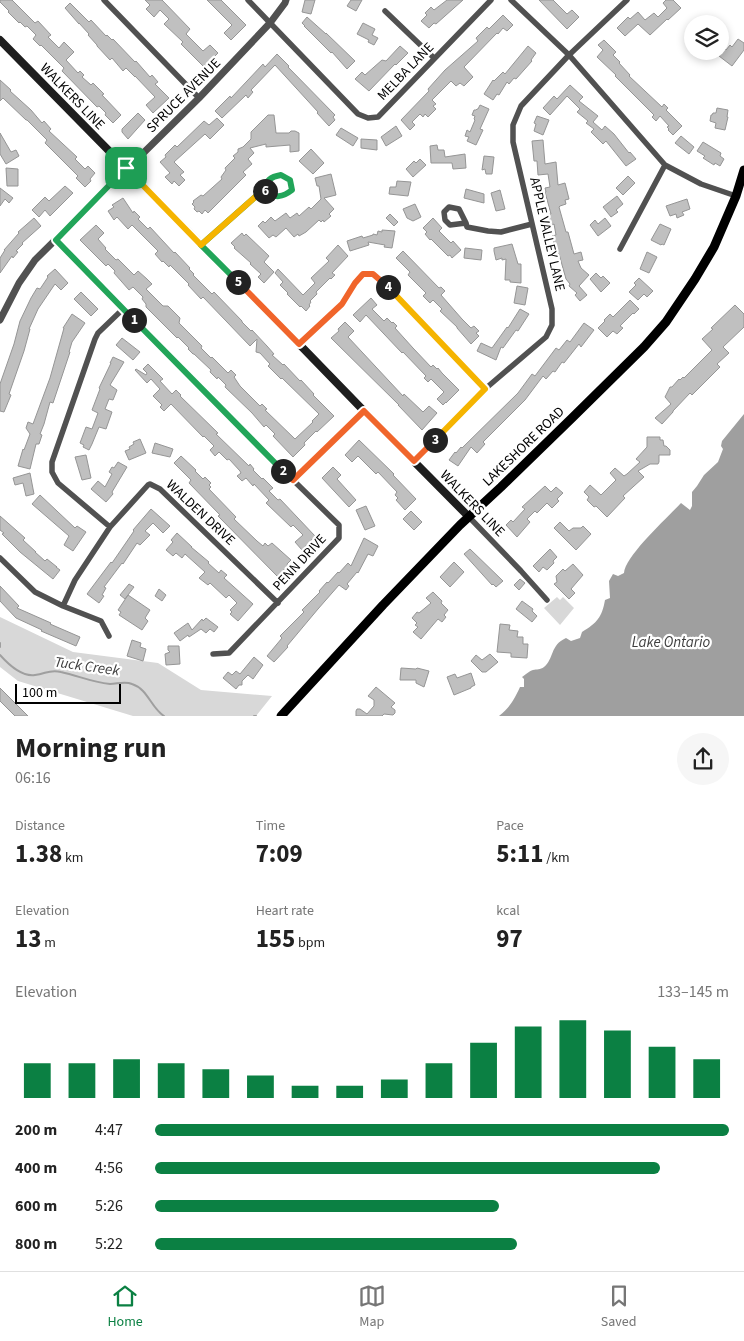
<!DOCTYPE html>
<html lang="en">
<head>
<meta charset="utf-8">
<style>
	body { margin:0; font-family:"Source Sans 3",sans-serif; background:#f6f6f6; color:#222; height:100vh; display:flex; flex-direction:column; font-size:19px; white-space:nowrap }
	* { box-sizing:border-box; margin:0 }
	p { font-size:16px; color:#767676 }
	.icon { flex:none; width:28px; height:28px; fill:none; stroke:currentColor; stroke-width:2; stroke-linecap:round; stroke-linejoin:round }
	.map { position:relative; height:716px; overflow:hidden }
	.details { display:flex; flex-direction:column; background:#fff; flex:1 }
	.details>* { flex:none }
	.buttons { position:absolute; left:684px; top:15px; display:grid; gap:10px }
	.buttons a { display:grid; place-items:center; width:45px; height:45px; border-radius:50%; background:#fff; box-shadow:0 2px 8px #0003; font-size:25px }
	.scale { position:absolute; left:15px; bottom:12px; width:106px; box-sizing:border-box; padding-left:5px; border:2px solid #000; border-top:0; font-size:14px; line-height:18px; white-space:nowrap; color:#000; -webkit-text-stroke:4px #fff; paint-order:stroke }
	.pin { position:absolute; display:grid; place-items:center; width:42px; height:42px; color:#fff; margin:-21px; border-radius:10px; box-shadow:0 2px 8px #0006 }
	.km { position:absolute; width:25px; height:25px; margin:-12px; border-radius:50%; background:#222; color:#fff; font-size:14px; line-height:25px; text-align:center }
	.round { display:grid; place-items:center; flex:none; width:52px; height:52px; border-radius:26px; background:#f6f6f6 }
	.head { display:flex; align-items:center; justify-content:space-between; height:85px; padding:0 15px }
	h1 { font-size:28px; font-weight:700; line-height:38px }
	.stats { display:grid; grid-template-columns:repeat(3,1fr); gap:8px; height:85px; padding:5px 15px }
	.stats div { display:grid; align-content:center }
	.stats b { font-size:25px; font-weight:700 }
	.stats small { font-size:14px; font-weight:400 }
	.stats p { font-size:14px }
	.chart { height:140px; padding:10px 15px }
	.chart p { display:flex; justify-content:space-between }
	.chart svg { width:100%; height:90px; margin-top:5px; stroke:#0b8043; stroke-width:6 }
	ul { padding:0 15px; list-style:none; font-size:16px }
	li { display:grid; grid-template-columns:80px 60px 1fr; align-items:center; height:38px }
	li i { height:12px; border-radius:6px; background:#0b8043 }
	.tabs { display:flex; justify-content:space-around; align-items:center; height:70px; border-top:1px solid #e0e0e0; background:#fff; font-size:14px; color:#767676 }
	.tabs a { display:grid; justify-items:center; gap:2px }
	.tabs .on { color:#0b8043 }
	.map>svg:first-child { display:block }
	.green { fill:#d8d8d8 }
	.water { fill:#9f9f9f }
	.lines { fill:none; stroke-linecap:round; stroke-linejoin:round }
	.stream { stroke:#9f9f9f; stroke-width:2 }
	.building { fill:#c0c0c0; stroke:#959595 }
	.minor { stroke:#515151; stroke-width:5.5 }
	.tertiary { stroke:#515151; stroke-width:7 }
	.secondary { stroke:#1e1e1e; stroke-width:8 }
	.primary { stroke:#000; stroke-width:9 }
	.split-1-casing { stroke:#fff; stroke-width:10 }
	.split-2-casing { stroke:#fff; stroke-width:10 }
	.split-3-casing { stroke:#fff; stroke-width:10 }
	.split-4-casing { stroke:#fff; stroke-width:10 }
	.split-5-casing { stroke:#fff; stroke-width:10 }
	.split-6-casing { stroke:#fff; stroke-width:10 }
	.split-7-casing { stroke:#fff; stroke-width:10 }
	.split-1 { stroke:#22a559; stroke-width:6 }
	.split-2 { stroke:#22a559; stroke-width:6 }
	.split-3 { stroke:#f0652b; stroke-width:6 }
	.split-4 { stroke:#f5b400; stroke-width:6 }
	.split-5 { stroke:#f0652b; stroke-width:6 }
	.split-6 { stroke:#22a559; stroke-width:6 }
	.split-7 { stroke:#f5b400; stroke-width:6 }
	.labels { text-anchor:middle; stroke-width:4.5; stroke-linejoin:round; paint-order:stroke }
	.street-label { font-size:14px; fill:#000; stroke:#fff }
	.water-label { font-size:15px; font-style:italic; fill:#404040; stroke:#fff }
</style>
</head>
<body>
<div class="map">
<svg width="744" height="716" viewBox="0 0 744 716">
	<rect width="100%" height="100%" fill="#fff"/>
	<path class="green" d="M557,597L560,600L563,597L574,608L560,625L544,608Z
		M0,617L73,652L158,663L201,690L272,696L256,716H133L18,681L0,667Z"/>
	<path class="water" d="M744,414V716H499C510,707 514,700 520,687H524V679L522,677C525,675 529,671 533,670C537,669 540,670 544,667C554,659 550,645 566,638L571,641L580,638L582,632C597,623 602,617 605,600L610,598L609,581L613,574L618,576L624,573C625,556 668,517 681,503L690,510L692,506V492L697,486L704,475L718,462L723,449L721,446L722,441Z"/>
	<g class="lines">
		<path class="stream" d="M0,643V647
			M0,655C8,664 22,677 35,675C46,674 49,669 61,672C79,676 91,682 110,684C117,684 125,681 132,684C148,689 151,708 164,716
			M254,716H256"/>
	</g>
	<path class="building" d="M0,0H12L35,23L38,21L51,35L48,37L59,48L64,42L74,52L66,60L78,73L80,71L84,75L82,77L91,85L93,83L104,94L102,95L121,115L113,123L105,115L106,113L99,106L97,107L62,71L64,68L41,45L40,46L33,39L36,35L27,26L25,27L20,22L19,23L8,12L9,11L0,2Z
		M145,0H162L190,29L186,34L203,51L210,45L218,53L204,67L181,44L183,42L164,24L169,19L160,10L154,17L146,9L150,5Z
		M207,0H221L246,25L231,40L224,33L232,25Z
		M305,0H315L311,14L302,12Z
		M351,0H362L356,11L347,6Z
		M447,0H463L436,24L434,23L429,28L421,21L427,15L425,13L431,7L434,10Z
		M539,0H553L567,14L572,10L579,17L567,29Z
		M666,0H673L681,8L668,20L667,19L650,35L638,24L625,36L617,28L628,17L630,19L638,12L645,20L654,13L658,17L667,8L663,3Z
		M70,3L89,22L91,20L106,36L107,35L112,40L113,39L135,62L136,61L150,77L152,75L158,82L155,84L169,98L153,113L146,105L155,97L135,76V77L126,68L123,71L112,58L110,60L97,46V45L88,35L89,34L79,23V24L65,8Z
		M503,15L513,25L507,31L503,28L498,34L497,33L464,67L473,77L464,86L460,83L456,86L451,81L432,100L436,104L433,106L436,109L428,117L425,114L423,117L420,114L412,122L415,125L410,130L401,120L429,91L428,89L445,70L478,41L476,38L487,27L489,29Z
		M307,17L326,34V33L355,61L347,69L332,52L331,53L304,26H305L302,23Z
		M363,23L375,29L372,35L378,38L374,45L368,42L369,40L357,34Z
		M738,39L744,43V50L732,66L719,56L725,49L726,50L730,45L732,47Z
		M604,40L616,52L613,55L620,62L619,63L630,75L629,76L662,107L664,104L668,108L666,110L682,126L673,135L668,130L669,129L667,127L669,126L660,116L656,121L652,117L654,115L615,76L616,75L597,57L603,50L598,45Z
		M400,46L408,53L396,65L395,64L369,91L355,79L362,72L365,75L382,60L386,61Z
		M528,46L536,53L531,60L532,61L516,79L514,78L509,84L507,82L499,95L497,94L493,100L484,94L493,80L494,81L503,72L505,74Z
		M277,54L289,66L288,67L335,115L333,117L335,120L329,126L317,113L318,112L275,65L251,90L253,92L248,98L246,95L222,118L215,111L230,96L231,98L263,64L265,67Z
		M0,80L11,90L10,91L31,110L42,123L44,121L51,129L49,131L77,157L75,159L85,169L88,166L95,173L90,179L91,181L85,187L76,178L78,176L45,143L47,140L27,120H26L3,98L0,101Z
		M570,85L583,97L579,101L598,116L593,122L602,130L605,126L614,134L629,153L630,152L636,159L626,166L606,141L603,144L591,132L594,129L586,123L588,121L577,112L580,109L567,96L550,115L543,108L554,96L557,99Z
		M480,105L489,109L480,129L483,130L476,145L467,141L469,137L465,136L467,130L470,132L475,120L474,119L475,116L472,115L474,110H476L477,109H478Z
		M717,108L728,110L727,117H728L725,130L715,128L716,123L710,121L711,115H712L713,113H716Z
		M138,113L145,120L128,139L122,132V129Z
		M268,115H274L276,133H289L291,131H295L299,133V151L290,152V145L266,147V144L250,148L254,153L248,159L252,164L243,172L246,175L208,213L205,210L202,214L199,211L197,212L194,209L195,207L192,204L194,202L193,201L201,195L203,196L222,179L221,177L226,170L225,168L235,158L233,156L238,152V149L243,147L251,139V132Z
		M537,116L549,120L543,135L534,131L536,124L534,123Z
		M217,118L224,125L210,139L205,134L174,162L184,172L180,175L185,180L179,186L174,181L172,184L165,177L170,173L160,162L166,157L165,155L175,145L177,147L204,121L209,125Z
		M396,126L402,136L386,146L381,137Z
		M341,128L358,138L353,146L336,135Z
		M0,133L11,152L16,150L19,156L6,164L0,154Z
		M681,136L694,147L689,154L675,143Z
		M361,139L377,140V150L361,148Z
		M543,140L545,164L556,162L558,185L565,183L569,199L565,200L566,204L560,206L559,207L566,232H568L574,254L581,252L583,260L578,261L581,268L589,275L579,286L587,295L580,301L575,295L577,293L569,286L570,284L566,279L559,254L557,255L552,236L556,235L554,224L552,225L551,222L548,223L546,215L551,214L545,192H546L545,188L550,187L548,174L538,175L537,161H534L532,141Z
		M703,142L721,153L720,156L724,159L720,166L715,163L714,165L703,158L705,156L697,151Z
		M437,145L438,150H444L445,157L465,154L466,168L453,169L452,163H431L430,146Z
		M311,149L324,163L313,174L299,161Z
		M484,156L494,157L492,174H486L485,169L482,170Z
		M420,159L426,165L413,177L406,169L414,161L416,163Z
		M6,168L18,169V186H7Z
		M331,174L336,195L324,198L334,209L329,214L331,216L324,222L323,220L321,222L319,220L306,232L299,236L298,234L294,237L286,228L276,237L273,235L269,238L258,226L263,221L265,223L271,217L275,221L286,213L290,218L297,213L299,216L309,207L311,209L321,199L319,186H317L315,178Z
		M628,176L635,183L623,195L616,188Z
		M397,181L411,182L408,196L389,194L390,187H396Z
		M65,186L73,193L50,216L45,210L39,217L32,210L45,197L49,201Z
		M0,188L13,198L9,203L5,199L0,206Z
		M466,189L484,194V203L464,198Z
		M500,190L505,209L496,211L491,193Z
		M617,196L623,204L616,210L618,212L611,217L603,207Z
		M123,198L133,213L134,211L140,217L138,219L148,229L150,227L174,253L175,252L190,268L189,269L194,274L193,275L212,294L214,292L242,321V322L251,331L252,330L267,346L274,354L272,355L283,365L284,364L300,381L301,380L314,394L313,395L334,416L317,432L316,431L304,443L305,445L293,457L273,436L275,434L266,425L264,427L252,413L225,387L226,385L218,377L217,379L210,372L211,370L194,354H193L188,349L189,348L178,337L177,338L146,307V304L142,299L143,297L133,287L129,290L114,273L115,271L108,264L106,266L80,240L96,225L104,233L98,239L106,248L105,249L116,260L118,259L134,275L138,271L147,279L152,284L146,289L163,306H168L180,318L179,323L202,346L201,348L211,358L212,357L228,373L231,370L236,375L234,377L240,386L260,406L262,404L267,409L265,410L295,439L313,422L312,421L319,414L282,378L281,379L268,366L270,364L260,353L256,352L257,339L250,346L203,297L201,299L188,285L189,284L170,265L169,267L163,261L162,262L155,254L158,251L132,225L128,229L117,217L114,220L108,211L114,207L112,205Z
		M687,199L690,209L682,212L684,215L677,218L676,214L670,216L666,206Z
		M415,204L421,217L413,221L407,218L403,209Z
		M390,214L398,222L394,226L386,218Z
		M34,218L41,226L22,243L23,244L16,251L18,252L13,258L12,256L0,273V258L5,250H4L19,233L18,232Z
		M433,218L442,228L439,231L451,243L453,241L461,250L452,258L450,255L448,256L431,239L430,240L425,234L427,232L423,228Z
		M605,218L611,226L598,236L590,225L595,220L598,224Z
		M660,224L671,229L664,245L662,244L661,245L651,240Z
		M382,230L395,231L392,248L384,247L385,245L368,242L369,245L350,251L347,241L362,236L363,238L373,235V234L377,235L378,231L382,232Z
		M242,233L244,236L246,234L269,256L264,262L274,272L264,283L258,277L261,274L250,264L251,263L234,248L235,247L231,243Z
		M512,244L518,264H521V283L510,282V280H505L506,259L502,260V258L496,260L494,251V248Z
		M338,245L348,256L332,273L335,275L331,279L330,278L316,292L317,294L310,301L311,302L309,305L310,306L306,311L301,306L300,307L287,294L288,293L280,285L283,282L275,273L278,269L303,295L315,283L311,278L329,261L326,258Z
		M465,248L482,250L481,260L464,258Z
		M403,251L439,288L441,287L445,291L441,295L462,319L471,328L474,326L479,331L476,333L479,336L471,344L457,328V327L440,311L442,309L433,300L430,303L423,296L426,293L408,275L410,272L396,258Z
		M647,252L657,257L649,273L640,269Z
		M55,269L68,283L61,290L55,284L38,309L29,329H30L24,351L9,394L11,395L4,412L0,411V384L14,344L20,321L31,298L37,288L40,289L48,277L47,276Z
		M596,273L601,278L603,276L610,283L601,292L590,279Z
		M639,278L653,291L647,297L644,294L638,300L629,292L636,285L634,283Z
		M517,286L528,288L525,305L514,303Z
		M81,292L98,309L91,316L74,299Z
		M371,298L377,305L372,309L384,321L387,318L392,323L393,322L397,326L395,328L413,348L431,367L433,365L437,369L438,368L442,373L459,390L446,403V402L443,405L437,399L444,392L431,379L428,382L424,378L426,376L403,352L402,353L366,315L360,322L353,315Z
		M630,300L639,309L634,314L633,313L620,326L623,328L617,334L613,331L607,337L598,328L605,321L604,320L610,314L613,317Z
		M735,305L744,314V327L723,347L729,353L717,364L720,367L692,395L690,393L673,411V412L662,424L655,418L671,404L665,397L670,387H672L679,379L680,380L683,377L684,378L712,350L702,339L713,329L711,328Z
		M520,309L529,314L518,331L516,330L503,348L501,347L496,360L477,351L481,343L492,348L507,327L508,328Z
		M72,314L85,323L72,342L69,352H70L53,403L50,402L44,424L40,434L42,435L39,444H36L30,469L18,466L23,449L24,450L30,434L26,428L28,422L33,424L50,378L64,328H63Z
		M345,322L354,331L348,337L403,396L404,394L423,412L429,406L437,413L422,430L398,405H399L331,338L339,331L338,329Z
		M584,323L594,330L581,347L579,344L564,363L562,362L555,372L553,371L546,379L543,376L525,400L483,442L485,444L477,453L471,447L458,466L449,460L455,452L456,453L461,447L462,448L518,393L532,374L535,376L556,348L559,350L567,340L570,342Z
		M122,338L140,352L133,360L116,345Z
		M113,357L124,362L110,385L117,390L113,400L109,399L105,409L112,412L106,429L99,427L92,444L89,450L83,447L84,445L80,443L86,427L92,429L98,413L92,410L100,389L99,388L111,363H110Z
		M148,364L163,379L160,381L172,394L176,390L181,395L180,396L218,433L216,434L249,466L250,464L254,469L253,470L262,479L263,478L273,488L269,491L278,500L280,499L315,536L302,550L295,542L303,535L293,525L291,527L266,503L269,500L254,484L253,486L246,478L242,481L237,476L241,473L240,471L229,459L227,460L219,452L215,456L210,450L214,446L204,436L203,437L171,404L164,411L160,407L162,405L153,396L160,389L151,379L147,383L135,370L136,369L146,375L147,373L143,369Z
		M647,437H660V440H663L664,446H666L670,450V455H659V462L658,464H650L638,471L644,477L623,496L625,498L607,517L596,506L594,507L587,500L589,497L584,492L590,485L601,495L616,480L610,473L615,468L624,476L627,474L640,462L636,459L647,447Z
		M140,439L146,453L129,460L125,451L130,449L129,447L134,444L133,442Z
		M359,440L394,474L393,475L416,499L405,510L396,500L398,498L395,495L397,492L378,472L376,474L358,456L352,462L345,455Z
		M155,443L173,449L170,457L152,453Z
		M86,455L91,478L82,480L75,457Z
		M181,456L196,470L195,471L203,479L205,477L211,483L209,485L211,487L209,489L236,517L234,519L257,541L263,546L265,543L268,546L272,543L291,560L287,564L288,566L277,576L218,516L220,515L189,483L191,480L174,463Z
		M118,462L127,467L112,492L113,494L106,502L91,489L98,481L105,487L112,474L109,472L112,467L114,468Z
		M333,467L341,475L337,479L356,500L349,507L322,478Z
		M30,473L34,494L26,496L23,483L15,485L13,478Z
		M545,486L551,492L556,487L563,493L557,499L559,501L552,508L547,503L537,513L535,511L527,519L530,522L517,537L506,525L511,520L513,522L525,509L522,507Z
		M40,495L75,528L77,526L86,532L73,551L64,545L69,536L32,504Z
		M366,506L375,526L365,530L356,510Z
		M151,509L170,526L163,533L153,523L145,531L150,535L140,545L137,543L123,564L122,563L104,587L106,588L102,595L104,596L99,603L87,594L111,562L112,563L134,531L133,530Z
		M411,511L422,522L414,530L403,519Z
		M0,516L25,538L23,540L36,552H35L45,561L47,559L57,567H56L60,570L53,579L20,552L2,534L4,533L0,530Z
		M560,522L569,531L573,528H581L583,526L591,534L576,550L554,528Z
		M177,533L192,547H191L209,562L208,563L219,573L221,570L227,575L224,578L253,604L238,621L230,614L232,612L230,610L237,603L229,595L226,598L210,583L208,585L199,578L205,572L185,554L182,558L176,553L173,556L166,550L173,542L171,540Z
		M364,538L378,546L373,556L368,554L358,573L357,572L347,584L349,586L346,590L339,585L318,609L287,646L288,647L274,662L267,656L282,638L280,636L304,612L302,610L320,592L319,591L327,582L328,583L338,572L339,573L348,563L351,566Z
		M470,549L503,581L496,587L493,584L492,585L464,554Z
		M550,549L557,557L553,561L554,563L547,570L543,567L539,572L533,566Z
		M454,562L464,572L450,587L440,577Z
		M573,564L583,575L571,589L575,593L569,599L554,584L557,582L556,576L563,569L565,571Z
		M520,579L525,583L519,590L514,585Z
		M129,584L134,587L125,599L120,595Z
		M0,586L19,606L17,608L51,623L50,624L80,637L76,646L41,631L42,630L16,618L0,601Z
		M159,589L166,595L162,601L155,596Z
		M433,592L442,601L441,603L448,610L444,615L446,617L442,622L438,619L421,639L413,632L418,627L415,625L417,623L412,618L417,612L419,613L431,603L426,598Z
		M128,595L150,610L145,618L148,621L142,630L119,615L121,612L118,610Z
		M522,601L533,609L532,611L537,616L532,622L516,609Z
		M206,618L218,627L214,632L210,629L206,633L201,629L189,637L188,635L180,641L174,633L188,623L192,630L202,619L203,621Z
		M500,624L510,625L509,630L518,631L517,637H523V644H528L527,658L511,657V653L497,652Z
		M132,640L141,643L140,647L146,649L143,661L127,656Z
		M168,646H179L180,664L166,665L165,654L170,652L168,650Z
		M490,654L498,662L486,672H482L471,661L476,655L482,660Z
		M254,657L263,665L253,679L248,675L242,681V685H239L236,689L223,678L228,672L232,675L236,671L240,674Z
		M401,668L416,669L417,668L429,671L424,687L416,683V680H400Z
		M471,673L475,685L471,687V688L454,695L447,677L455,674L457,678Z
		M376,687L395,703L391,707L395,710V713L393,715L384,714L382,716H356V711L357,709H360L367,714L374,706V700L368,696Z
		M0,688L28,716H15L0,701Z"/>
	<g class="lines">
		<path class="minor" d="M104,0L199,98
			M248,0L358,114L368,118L378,117L491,0
			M511,0L569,55L665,165L701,184L736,196
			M385,11L434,58
			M466,223L450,225L445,220L444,212L449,207L459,209L466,223L467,227L488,231L501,232L532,224
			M56,240L293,480L339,525V538L229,653L213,654
			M201,245L263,190C267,180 270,177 281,175L289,180L293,190C281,199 275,199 263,190
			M620,249L665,165
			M299,344L342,304L355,283L363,273L373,274L383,282L485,389
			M414,461L485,389L546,337L552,325V309L513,142V125L521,106L569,55L627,0
			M293,480L364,411
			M468,516L521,571L547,600
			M110,527L58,483L52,472V462L95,339L98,333L123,309
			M0,558L35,592L63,606L101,621L109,636
			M63,606L75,580L110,527L148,485L150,484L160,489L278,603"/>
		<path class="tertiary" d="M0,320L19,283L35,260L199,98L270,23L285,3L286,0"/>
		<path class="secondary" d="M0,40L299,344L364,411L468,516"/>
		<path class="primary" d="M281,716L383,605L460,525L501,487L572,418L644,347L666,322L695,279L714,247L736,196L744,170"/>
	</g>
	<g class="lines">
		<g class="split-1-casing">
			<path id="split-1" d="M126,168L56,240L134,320"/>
		</g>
		<g class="split-2-casing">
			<path id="split-2" d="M134,320L283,471"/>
		</g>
		<g class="split-3-casing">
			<path id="split-3" d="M283,471L293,480L364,411L414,461L435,440"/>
		</g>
		<g class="split-4-casing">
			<path id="split-4" d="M388,287L485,389L435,440"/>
		</g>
		<g class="split-5-casing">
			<path id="split-5" d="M238,282L299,344L342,304L355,283L363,274H373L388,287"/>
		</g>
		<g class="split-6-casing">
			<path id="split-6" d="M238,282L201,245L263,190C267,180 270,177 281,175L290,180L292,190C283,197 275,199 265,191"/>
		</g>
		<g class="split-7-casing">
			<path id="split-7" d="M126,168L201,245L263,190L265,191"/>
		</g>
		<use href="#split-1" class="split-1"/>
		<use href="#split-2" class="split-2"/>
		<use href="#split-3" class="split-3"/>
		<use href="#split-4" class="split-4"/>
		<use href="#split-5" class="split-5"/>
		<use href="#split-6" class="split-6"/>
		<use href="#split-7" class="split-7"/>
	</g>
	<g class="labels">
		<g class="street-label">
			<text transform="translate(405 71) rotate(-46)" y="5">MELBA LANE</text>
			<text transform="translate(183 95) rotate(-45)" y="5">SPRUCE AVENUE</text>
			<text transform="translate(73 96) rotate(46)" y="5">WALKERS LINE</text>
			<text transform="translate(548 234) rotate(77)" y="5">APPLE VALLEY LANE</text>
			<text transform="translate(523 446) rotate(-44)" y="5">LAKESHORE ROAD</text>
			<text transform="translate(473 503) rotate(46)" y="5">WALKERS LINE</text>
			<text transform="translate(201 512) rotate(43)" y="5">WALDEN DRIVE</text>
			<text transform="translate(299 562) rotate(-47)" y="5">PENN DRIVE</text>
		</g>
		<g class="water-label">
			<text x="671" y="647">Lake Ontario</text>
			<text transform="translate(87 666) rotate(8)" y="5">Tuck Creek</text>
		</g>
	</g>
</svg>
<div class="buttons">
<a><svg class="icon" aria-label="layers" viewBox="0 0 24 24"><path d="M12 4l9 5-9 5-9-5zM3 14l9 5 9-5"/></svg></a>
</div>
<div class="scale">100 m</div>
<div class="pin" style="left:126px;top:168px;background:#1e9e55"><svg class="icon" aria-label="arrive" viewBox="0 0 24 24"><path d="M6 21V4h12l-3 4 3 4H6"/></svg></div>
<b class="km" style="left:134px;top:320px">1</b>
<b class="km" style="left:283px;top:471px">2</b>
<b class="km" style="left:435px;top:440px">3</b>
<b class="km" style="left:388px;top:287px">4</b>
<b class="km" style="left:238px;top:282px">5</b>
<b class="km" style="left:265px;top:191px">6</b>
</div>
<section class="details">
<div class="head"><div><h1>Morning run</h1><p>06:16</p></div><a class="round"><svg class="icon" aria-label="share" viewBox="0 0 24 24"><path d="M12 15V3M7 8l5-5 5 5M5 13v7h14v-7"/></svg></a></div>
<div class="stats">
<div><p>Distance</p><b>1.38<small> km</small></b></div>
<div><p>Time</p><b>7:09</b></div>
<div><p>Pace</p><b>5:11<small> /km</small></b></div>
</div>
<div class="stats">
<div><p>Elevation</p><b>13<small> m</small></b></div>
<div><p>Heart rate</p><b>155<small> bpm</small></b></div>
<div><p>kcal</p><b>97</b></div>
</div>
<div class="chart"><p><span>Elevation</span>133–145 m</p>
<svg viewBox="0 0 160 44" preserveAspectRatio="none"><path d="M5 44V27M15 44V27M25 44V25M35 44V27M45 44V30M55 44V33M65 44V38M75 44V38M85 44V35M95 44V27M105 44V17M115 44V9M125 44V6M135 44V11M145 44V19M155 44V25"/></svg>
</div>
<ul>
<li><b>200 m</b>4:47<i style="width:100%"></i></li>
<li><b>400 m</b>4:56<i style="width:88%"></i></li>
<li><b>600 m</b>5:26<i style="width:60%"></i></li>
<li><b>800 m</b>5:22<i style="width:63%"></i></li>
</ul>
</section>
<nav class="tabs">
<a class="on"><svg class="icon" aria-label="home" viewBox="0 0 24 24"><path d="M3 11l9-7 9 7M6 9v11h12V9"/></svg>Home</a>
<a><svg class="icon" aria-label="map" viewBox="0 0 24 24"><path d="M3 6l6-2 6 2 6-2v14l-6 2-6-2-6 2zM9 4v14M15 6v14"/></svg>Map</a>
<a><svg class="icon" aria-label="saved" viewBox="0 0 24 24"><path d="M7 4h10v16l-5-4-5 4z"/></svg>Saved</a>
</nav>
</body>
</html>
